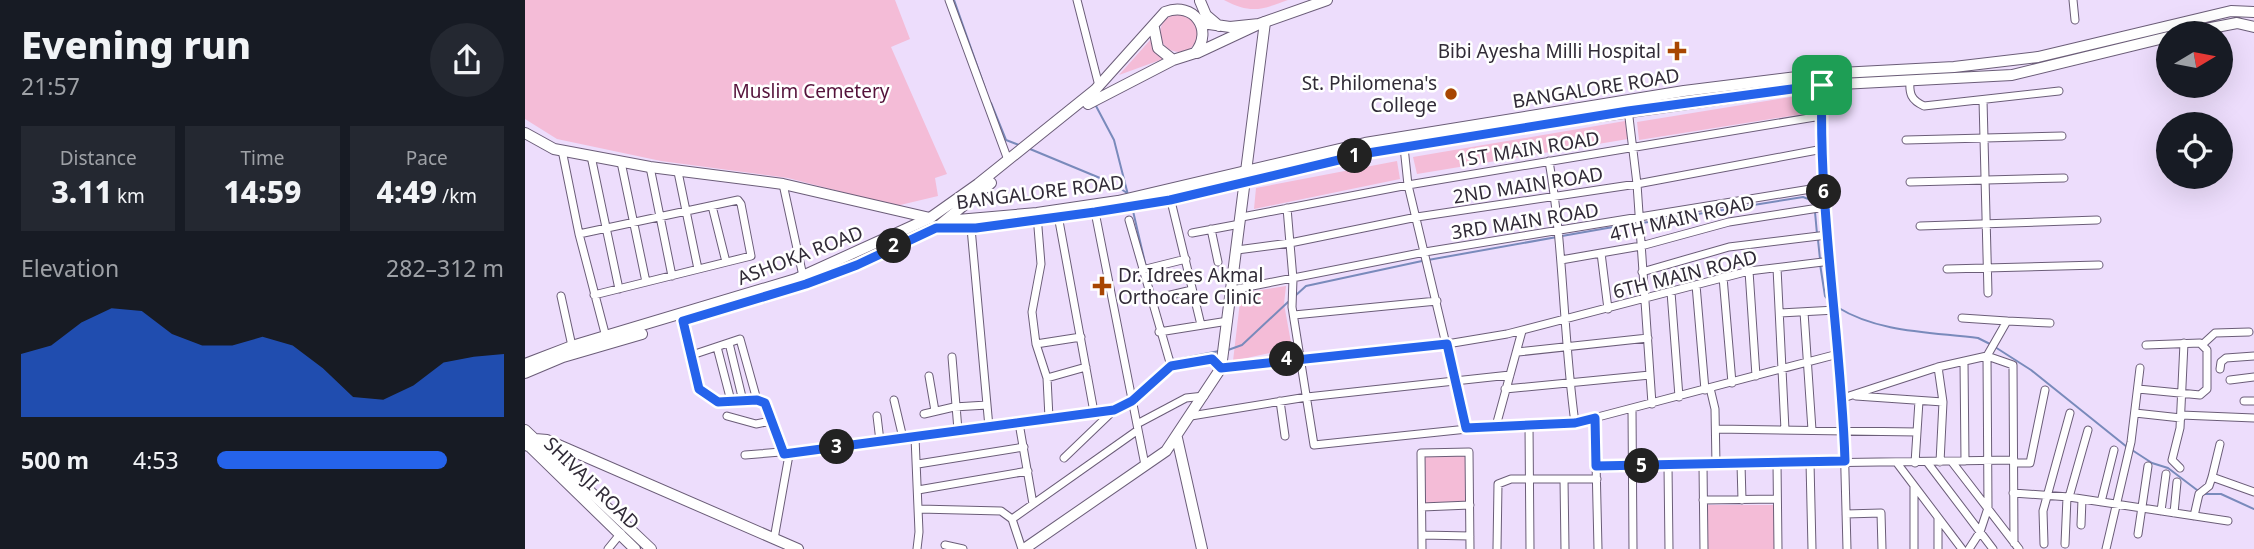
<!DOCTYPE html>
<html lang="en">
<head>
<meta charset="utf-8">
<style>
	body { margin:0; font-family:"Noto Sans",sans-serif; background:#242831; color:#f1f3f6; height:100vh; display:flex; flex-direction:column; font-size:26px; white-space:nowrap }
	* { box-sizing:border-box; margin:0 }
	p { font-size:23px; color:#9ea1a6 }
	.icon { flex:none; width:38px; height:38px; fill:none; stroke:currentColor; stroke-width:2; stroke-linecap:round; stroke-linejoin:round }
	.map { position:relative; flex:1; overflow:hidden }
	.sheet { display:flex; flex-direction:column; background:#171b24; width:525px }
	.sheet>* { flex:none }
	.needle { width:46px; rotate:80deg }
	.controls { position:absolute; left:1631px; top:21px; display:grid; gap:14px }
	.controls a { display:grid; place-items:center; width:77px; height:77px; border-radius:50%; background:#171b24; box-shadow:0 7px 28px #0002; font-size:35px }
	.pin { position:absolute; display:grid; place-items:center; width:60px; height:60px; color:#fff; margin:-30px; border-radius:14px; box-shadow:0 4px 10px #0006 }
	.km { position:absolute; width:35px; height:35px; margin:-18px; border-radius:50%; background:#222; color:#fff; font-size:19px; line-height:35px; text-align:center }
	.round { display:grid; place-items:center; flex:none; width:74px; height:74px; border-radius:37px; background:#242831 }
	.head { display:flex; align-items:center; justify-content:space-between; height:119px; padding:0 21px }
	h1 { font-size:38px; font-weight:800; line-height:52px }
	.metrics { display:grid; grid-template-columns:repeat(3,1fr); gap:10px; height:119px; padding:7px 21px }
	.metrics div { display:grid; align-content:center; border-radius:0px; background:#242831; text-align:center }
	.metrics b { font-size:30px; font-weight:800 }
	.metrics small { font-size:19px; font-weight:400 }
	.metrics p { font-size:19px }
	.chart { height:196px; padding:14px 21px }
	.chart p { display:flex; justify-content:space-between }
	.chart svg { width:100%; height:126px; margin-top:7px; fill:#2563eb; opacity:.7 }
	ul { padding:0 21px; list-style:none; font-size:23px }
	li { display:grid; grid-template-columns:112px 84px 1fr; align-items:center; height:52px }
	li i { height:18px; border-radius:9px; background:#2563eb }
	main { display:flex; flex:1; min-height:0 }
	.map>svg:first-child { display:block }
	.green { fill:#f4bcd7 }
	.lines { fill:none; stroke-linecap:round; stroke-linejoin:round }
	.stream { stroke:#798abb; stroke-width:2 }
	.street-casing { stroke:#6b5d78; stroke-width:9 }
	.secondary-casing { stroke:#6b5d78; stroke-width:12 }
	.primary-casing { stroke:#6b5d78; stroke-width:12 }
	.street { stroke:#fff; stroke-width:7 }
	.secondary { stroke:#fff; stroke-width:10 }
	.primary { stroke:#fff; stroke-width:10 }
	.route-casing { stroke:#fff; stroke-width:14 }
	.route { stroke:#2563eb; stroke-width:9 }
	.poi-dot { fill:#a84602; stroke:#fff; stroke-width:2.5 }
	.labels { text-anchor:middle; stroke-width:5; stroke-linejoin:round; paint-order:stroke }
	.poi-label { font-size:19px; fill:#312b37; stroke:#fff; text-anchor:end }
	.street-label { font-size:19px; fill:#312b37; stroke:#fff }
	.park-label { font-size:19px; fill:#55133b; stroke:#fff }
</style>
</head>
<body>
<main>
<section class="sheet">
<div class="head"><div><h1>Evening run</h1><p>21:57</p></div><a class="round"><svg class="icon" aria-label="share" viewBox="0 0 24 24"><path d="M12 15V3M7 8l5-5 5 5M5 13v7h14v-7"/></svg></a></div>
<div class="metrics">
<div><p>Distance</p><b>3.11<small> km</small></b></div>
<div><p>Time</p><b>14:59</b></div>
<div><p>Pace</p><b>4:49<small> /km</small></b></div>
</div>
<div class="chart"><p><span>Elevation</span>282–312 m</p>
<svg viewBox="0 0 160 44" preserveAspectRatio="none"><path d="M0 44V22L10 19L20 11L30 6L40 7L50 15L60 19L70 19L80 16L90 19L100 27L110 37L120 38L130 33L140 25L150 23L160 22V44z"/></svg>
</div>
<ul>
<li><b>500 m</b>4:53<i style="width:80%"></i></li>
</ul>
</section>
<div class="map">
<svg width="1729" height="549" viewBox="0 0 1729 549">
	<rect width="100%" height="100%" fill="#edddfc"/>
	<path class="green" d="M0,0H370L385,39L366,47L422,174L410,178L413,196L371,206L263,178L136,161L32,139L0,119Z
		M699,0H763C736,10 726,14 699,0Z
		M635 33a19 19 0 1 1 38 0a19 19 0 1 1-38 0Z
		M626,39L628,48L638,59L594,75Z
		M1290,93V112L1114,140L1112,122Z
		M1100,121L1103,139L892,174L888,157Z
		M872,161L875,179L729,209L731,188Z
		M761,286L759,304L767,348L708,361L716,293Z
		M940,455L941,502L900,503L899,457Z
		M1182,505H1250V549H1182Z"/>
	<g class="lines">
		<path class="stream" d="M429,0L461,91
			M466,103L481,140L494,145
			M571,106L589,140L603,195
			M505,149L587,183L602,193
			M608,211L621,267
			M1290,212L1292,234
			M1117,223L1278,197L1286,200L1290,206
			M1037,236L1111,223
			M1293,240L1295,259
			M903,260L1032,237
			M1295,264L1300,296L1305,302
			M770,296L781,286L897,261
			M1312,307C1354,333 1406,332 1453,338L1465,344
			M1470,347L1506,370L1602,447
			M703,350L717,345L763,302
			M646,356L649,360L694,351
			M1607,450L1627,463L1643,468L1672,490
			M1680,494H1696L1729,509"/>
		<g class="street-casing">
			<path id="street" d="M424,0L483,160
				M552,0L574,86
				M1548,0L1550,20
				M1385,80C1384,94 1386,100 1399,106L1534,91
				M1297,82L1298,187L1318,398L1322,549
				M1458,100L1463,293
				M1103,109L1112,184L1127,404
				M1381,140L1537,136
				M879,147L883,185L941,428
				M37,150L54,234L81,337
				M66,156L94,289
				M1024,161C1039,248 1038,336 1050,423
				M96,162L121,282
				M125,167L147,276
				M153,172L173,269
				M1385,182L1539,178
				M258,184L278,276
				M645,197L676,325
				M187,206L201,262
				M762,208L768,279L767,307L789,445L971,426L1050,423L1313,354
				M532,210L569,412
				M570,212L620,465
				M512,215L516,264L507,312L511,344L522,378L524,418
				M717,217L883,185L1296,116
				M604,220L646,366
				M1395,226L1572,220
				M446,228L464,427
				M686,229L693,262
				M667,233L715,224
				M54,234L213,200L216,204L226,256L69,295
				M712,250L765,243L892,217L1112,184L1298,149
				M1076,253L1083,309
				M1036,260L1116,246L1204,222L1300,207
				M1252,268L1260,430
				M1422,269L1574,265
				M617,270L661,259
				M1224,271L1231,376
				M1117,272L1204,247L1302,235
				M1198,277L1207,383
				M1171,285L1180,390
				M707,290L900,252L1298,187
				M1146,292L1154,397
				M36,296L47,346
				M637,297L667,290
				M1279,312L1287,430
				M1255,313L1311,310
				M769,315L912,301
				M1437,318L1482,321
				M158,322L174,389L193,402L232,400L240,403L256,452L264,455L589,410L607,401L646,366L687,359L696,368L922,344L982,334L1224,271L1306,261
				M634,332L703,321
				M204,343L218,401
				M511,344L556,337
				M1678,344L1690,333L1724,332
				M192,347L206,401
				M993,352L1123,338
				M167,355L215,339L232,400
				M427,357L433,430
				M1439,361L1440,461
				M1413,367L1418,402L1415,462
				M1695,369L1696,362L1701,358L1729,356
				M404,376L410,411
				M522,378L561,367
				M1705,380L1729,377
				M1185,388L1190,409L1191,465
				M980,389L1125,375
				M1613,389L1675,395L1682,389V350L1675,343L1621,345
				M1331,396L1418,402
				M1318,398L1413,367L1462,356L1488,365L1489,543
				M369,400L378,438
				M755,401L760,436
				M1719,401H1729
				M1107,409L1108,549
				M1610,413L1656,418
				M399,414L429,407L462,405
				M1656,415L1729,418
				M202,416L231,424L246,421
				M352,416L355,441
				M666,416L782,397L985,375
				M1070,418L1073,549
				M494,423L508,504
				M612,424L661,398L679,396
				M1004,425L1005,549
				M971,426L997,331
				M1191,429L1392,432
				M390,437L394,532L392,549
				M220,455L256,452
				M539,458L589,410
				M1285,462L1287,549
				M1402,462L1468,549
				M1427,462L1494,549
				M1252,463L1253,549
				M1372,463L1437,549
				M1390,463L1394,401
				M1489,463H1505L1520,390
				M393,464L499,447
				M1216,464L1217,500
				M1178,465L1179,549
				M1071,466L1489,460
				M1143,466L1144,549
				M1655,468L1647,460L1655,428L1659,343
				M1687,477L1729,492
				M1039,479L1040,549
				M1389,487V549
				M393,490L503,471
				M1488,493L1544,497L1703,521
				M1544,497L1563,430
				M1178,500L1252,499
				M1576,502L1589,450
				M897,507L945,505
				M394,509L476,511L487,519L497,549
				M1636,511L1641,474
				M1649,513L1652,482
				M1321,514L1356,513L1357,549
				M1669,516L1674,494L1684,486L1687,477L1695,444
				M487,519L613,430
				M1556,525L1557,499
				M1613,534L1623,466
				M897,535L945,536
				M249,539L264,455
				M1519,544L1518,511L1545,413
				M1540,544L1542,497
				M420,545L438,549
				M83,549L96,533
				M897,549L896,453L944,452L945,549
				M972,549L973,484L986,479H1072
				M1413,549V518
				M1444,549L1455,532L1463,508L1462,356L1482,321L1525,323
				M1581,549L1606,442L1615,368"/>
		</g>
		<g class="secondary-casing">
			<path id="secondary" d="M0,133L29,149L125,167L258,184L405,218
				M0,430L126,549
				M652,438L677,549
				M0,442L110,549
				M3,446L10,439L22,440L273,549
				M499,549L641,451L696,368L740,22"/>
		</g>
		<g class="primary-casing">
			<path id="primary" d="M675,1L681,15L694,26
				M677,23L705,27L734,24
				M1660,33L1712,23L1729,27
				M672,53L734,24L802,0
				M563,104L648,60
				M591,208L645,200L843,153L1020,124L1297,85L1487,75L1643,37
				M421,221L512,213L593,201L840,143L1159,91L1296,74L1429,67L1513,57L1706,11L1729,12
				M411,228H451L516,219
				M236,298L332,265L411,228L466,183
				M0,364L47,346L271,279L405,218L453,184L570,90L640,12C669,1 689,30 670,53L648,60L633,48L629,28
				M0,373L38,357L117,334"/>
		</g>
		<use href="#street" class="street"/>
		<use href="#secondary" class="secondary"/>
		<use href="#primary" class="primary"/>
	</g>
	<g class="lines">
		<g class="route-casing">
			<path id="route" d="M1297,85C1293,211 1316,336 1320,461L1071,466L1070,418L1050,423L941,428L922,344L696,368L687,359L646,366L607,401L589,410L259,454L240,403L232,400L193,402L174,389L158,321L281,284L332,265L411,228H451L570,212L645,200L843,153L1103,111Z"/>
		</g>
		<use href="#route" class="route"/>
	</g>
	<g class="poi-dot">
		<path d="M1148.5 40.5h7v7h7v7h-7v7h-7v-7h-7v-7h7z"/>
		<circle cx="926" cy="94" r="7"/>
		<path d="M573.5 275.5h7v7h7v7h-7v7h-7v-7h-7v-7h7z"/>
	</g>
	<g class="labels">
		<g class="poi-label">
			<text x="1136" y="58">Bibi Ayesha Milli Hospital</text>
			<text x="912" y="90">St. Philomena's<tspan x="912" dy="22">College</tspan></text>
			<text x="593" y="282" text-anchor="start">Dr. Idrees Akmal<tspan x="593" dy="22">Orthocare Clinic</tspan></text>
		</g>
		<g class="street-label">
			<text transform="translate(1071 88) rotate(-9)" y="7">BANGALORE ROAD</text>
			<text transform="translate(1003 149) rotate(-9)" y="7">1ST MAIN ROAD</text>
			<text transform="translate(1003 185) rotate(-9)" y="7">2ND MAIN ROAD</text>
			<text transform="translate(515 192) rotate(-7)" y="7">BANGALORE ROAD</text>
			<text transform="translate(1157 218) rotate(-13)" y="7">4TH MAIN ROAD</text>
			<text transform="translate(1000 221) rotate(-9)" y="7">3RD MAIN ROAD</text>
			<text transform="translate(275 255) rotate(-21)" y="7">ASHOKA ROAD</text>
			<text transform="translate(1160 274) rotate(-14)" y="7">6TH MAIN ROAD</text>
			<text transform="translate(67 483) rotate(44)" y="7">SHIVAJI ROAD</text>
		</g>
		<g class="park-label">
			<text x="286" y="98">Muslim Cemetery</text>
		</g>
	</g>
</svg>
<div class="controls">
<a><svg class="needle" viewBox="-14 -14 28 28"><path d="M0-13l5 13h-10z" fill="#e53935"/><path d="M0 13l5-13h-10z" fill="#9ea1a6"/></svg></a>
<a><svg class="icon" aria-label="locate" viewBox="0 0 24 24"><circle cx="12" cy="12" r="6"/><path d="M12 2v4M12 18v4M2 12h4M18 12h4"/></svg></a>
</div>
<div class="pin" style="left:1297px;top:85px;background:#1e9e55"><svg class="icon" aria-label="arrive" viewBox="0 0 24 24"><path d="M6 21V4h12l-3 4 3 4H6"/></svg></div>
<b class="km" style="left:830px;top:156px">1</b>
<b class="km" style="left:369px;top:246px">2</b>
<b class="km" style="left:312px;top:447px">3</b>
<b class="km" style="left:762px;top:359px">4</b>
<b class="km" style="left:1117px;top:466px">5</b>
<b class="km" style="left:1299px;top:192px">6</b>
</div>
</main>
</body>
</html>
